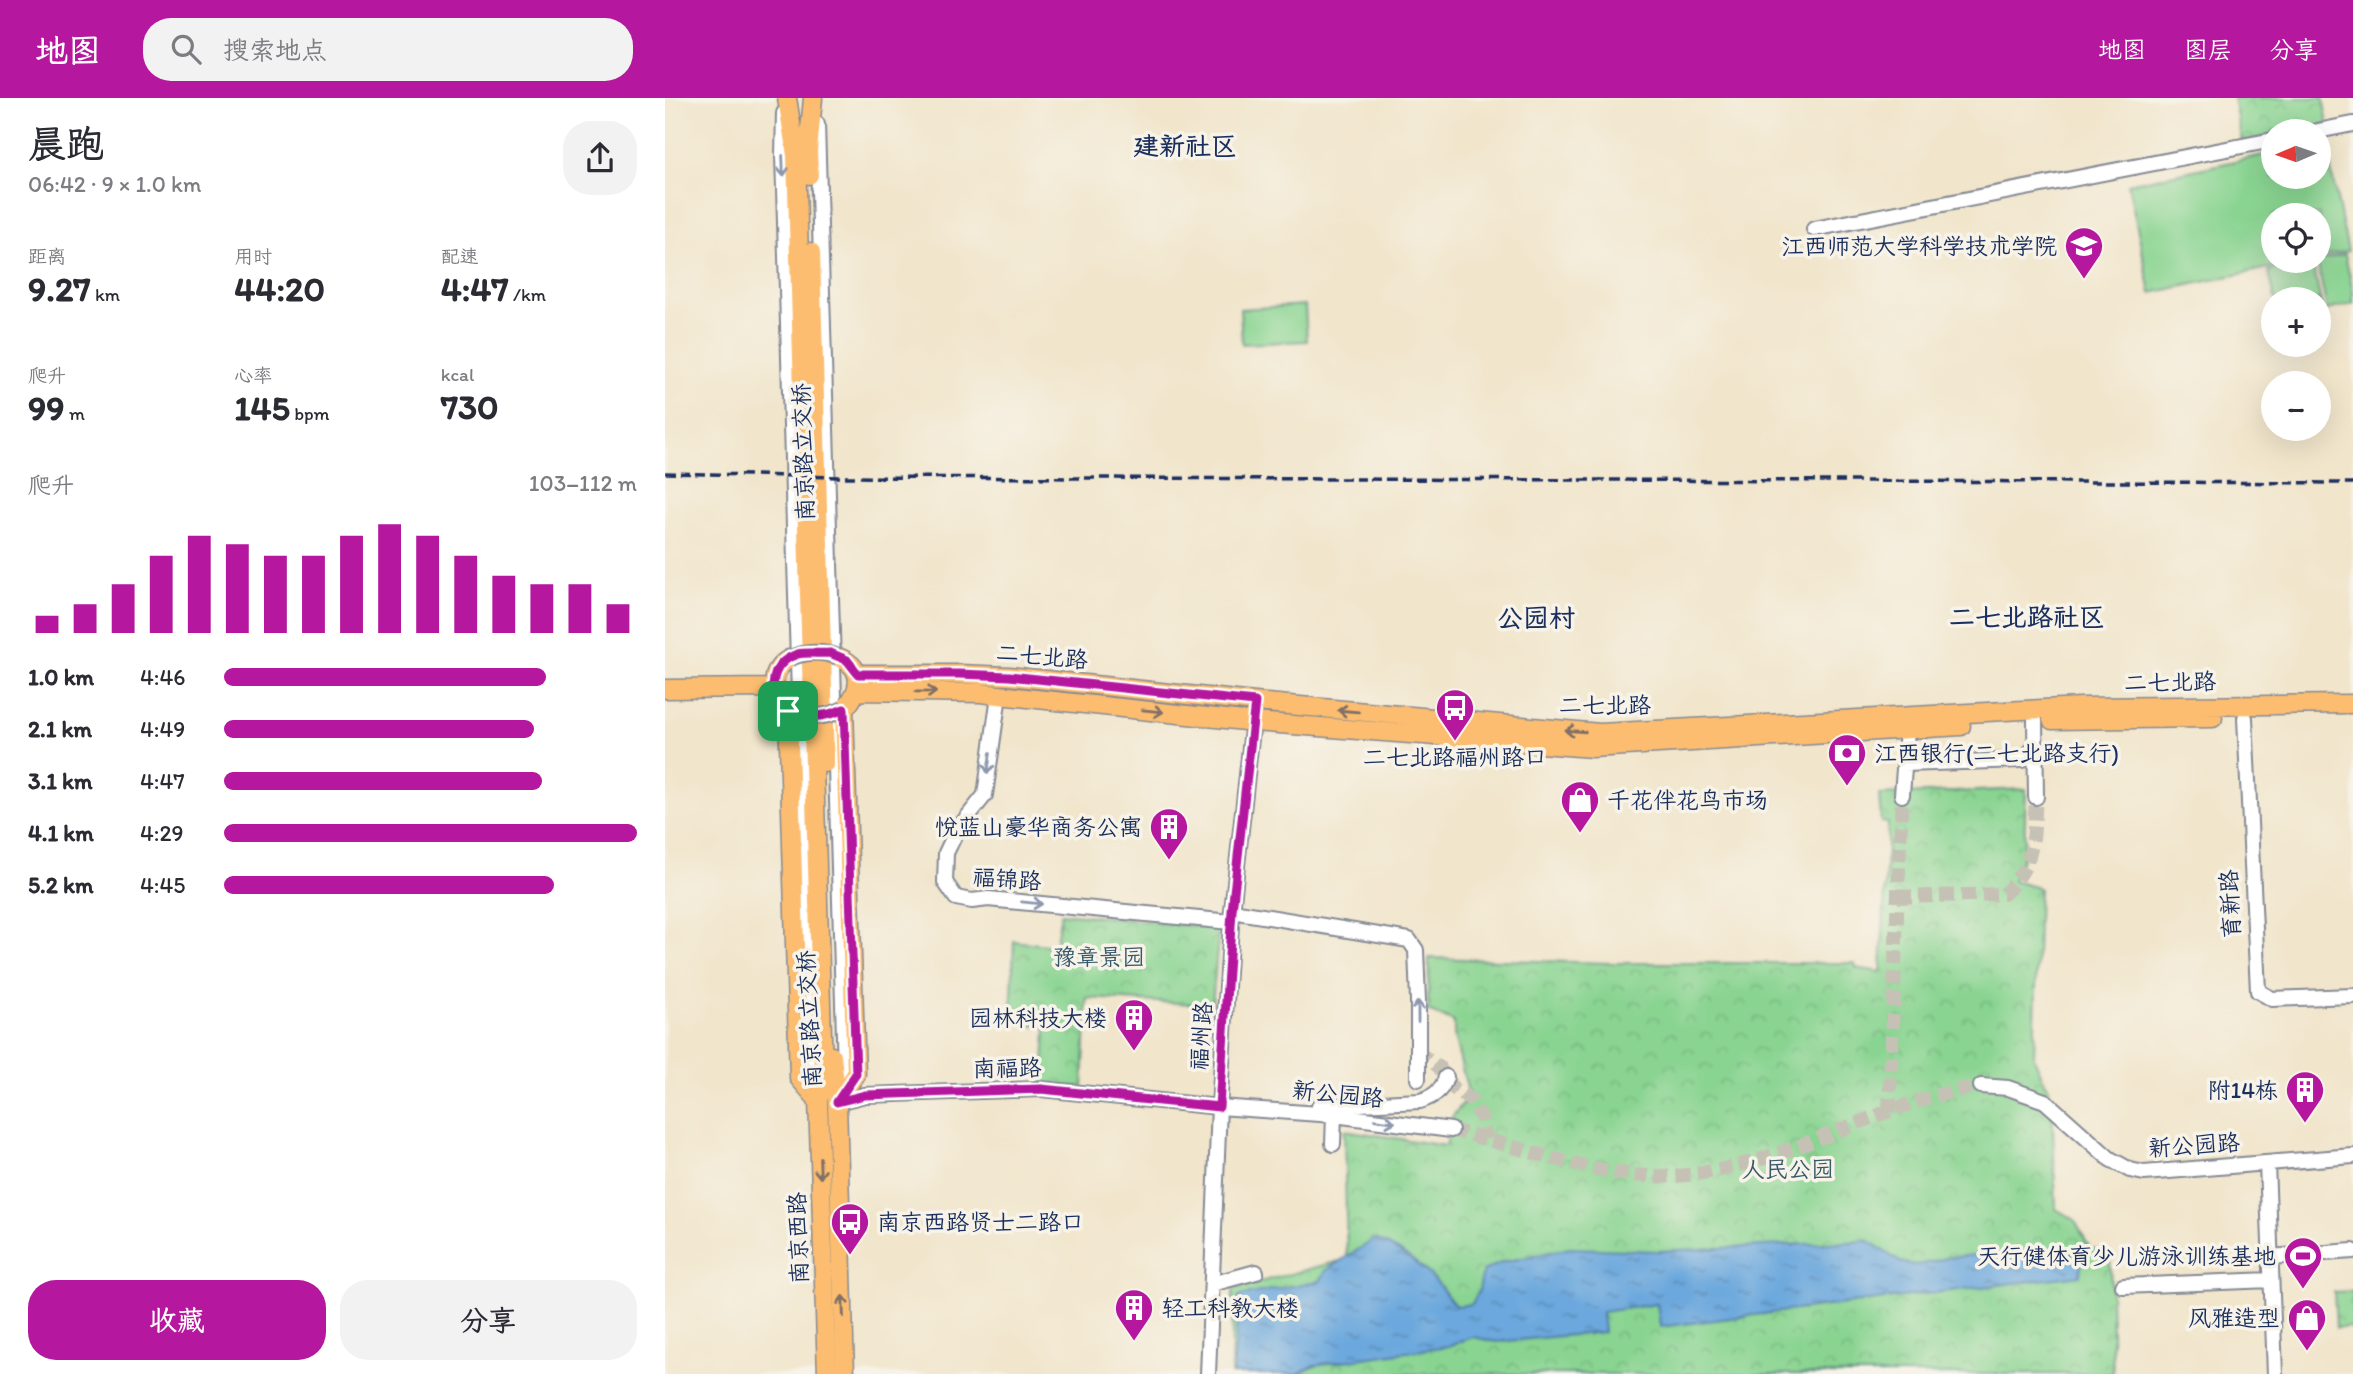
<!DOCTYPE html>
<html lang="zh">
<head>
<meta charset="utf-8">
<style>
	body { margin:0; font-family:Itim,"LXGW WenKai TC",sans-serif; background:#f2f2f3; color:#2b2b33; height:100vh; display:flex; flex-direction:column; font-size:26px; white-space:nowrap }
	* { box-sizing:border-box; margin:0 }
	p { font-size:23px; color:#7c7c81 }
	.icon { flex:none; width:38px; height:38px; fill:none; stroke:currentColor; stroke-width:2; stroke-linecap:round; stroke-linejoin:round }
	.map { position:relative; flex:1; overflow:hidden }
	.panel { display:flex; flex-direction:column; background:#fff; width:665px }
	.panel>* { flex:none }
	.needle { width:46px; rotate:268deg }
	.controls { position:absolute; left:1596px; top:21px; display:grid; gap:14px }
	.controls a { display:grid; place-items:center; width:70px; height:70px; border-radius:50%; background:#fff; box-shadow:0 7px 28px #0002; font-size:35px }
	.pin { position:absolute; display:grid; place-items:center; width:60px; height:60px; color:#fff; margin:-30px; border-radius:14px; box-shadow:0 4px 10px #0006 }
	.round { display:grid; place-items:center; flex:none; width:74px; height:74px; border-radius:28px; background:#f2f2f3 }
	.headline { display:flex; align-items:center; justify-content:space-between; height:119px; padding:0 28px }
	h1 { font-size:38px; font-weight:700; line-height:52px }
	.figures { display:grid; grid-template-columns:repeat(3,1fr); gap:10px; height:119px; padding:7px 28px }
	.figures div { display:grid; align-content:center }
	.figures b { font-size:35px; font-weight:700 }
	.figures small { font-size:19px; font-weight:400 }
	.figures p { font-size:19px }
	.chart { height:196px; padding:14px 28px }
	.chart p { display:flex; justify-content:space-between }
	.chart svg { width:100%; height:126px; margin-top:7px; stroke:#b5179e; stroke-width:6 }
	.primary-button { display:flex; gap:14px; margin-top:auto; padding:14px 28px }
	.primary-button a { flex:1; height:80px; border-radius:28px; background:#b5179e; color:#fff; font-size:28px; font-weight:700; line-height:80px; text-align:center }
	.primary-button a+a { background:#f2f2f3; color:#2b2b33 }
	ul { padding:0 28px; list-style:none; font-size:23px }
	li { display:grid; grid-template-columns:112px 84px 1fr; align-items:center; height:52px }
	li i { height:18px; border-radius:9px; background:#b5179e }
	header { display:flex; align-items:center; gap:42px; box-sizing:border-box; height:98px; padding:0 35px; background:#b5179e; color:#fff }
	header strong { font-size:33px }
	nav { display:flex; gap:38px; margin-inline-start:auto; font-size:24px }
	.search { width:490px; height:63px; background:#f2f2f3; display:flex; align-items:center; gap:18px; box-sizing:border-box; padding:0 24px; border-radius:28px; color:#7c7c81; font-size:26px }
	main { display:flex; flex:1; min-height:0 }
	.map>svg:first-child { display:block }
	.park { fill:url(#park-crowns); stroke:#528278; stroke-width:2 }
	.garden { fill:#89d491; stroke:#528278; stroke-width:2 }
	.water { fill:url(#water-ripples); stroke:#446c9e; stroke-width:2 }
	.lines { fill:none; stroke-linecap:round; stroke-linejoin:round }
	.minor-tunnel { stroke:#c6c1b5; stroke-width:14; stroke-dasharray:14 7; stroke-linecap:butt }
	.minor-casing { stroke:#868a94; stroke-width:18 }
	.major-casing { stroke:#868a94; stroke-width:21 }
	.minor { stroke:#fff; stroke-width:14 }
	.major { stroke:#fcbd6f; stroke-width:18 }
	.rail { stroke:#1b2f5e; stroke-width:3.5; stroke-dasharray:10 5; stroke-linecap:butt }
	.minor-bridge-casing { stroke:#868a94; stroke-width:18; stroke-linecap:butt }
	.minor-bridge { stroke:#fff; stroke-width:14 }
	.oneway { stroke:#8d97ae }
	.oneway2 { stroke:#806f66 }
	.route-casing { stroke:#fff; stroke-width:14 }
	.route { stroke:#b5179e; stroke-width:9 }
	.labels { text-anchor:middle; stroke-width:7; stroke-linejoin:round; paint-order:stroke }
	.poi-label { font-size:23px; fill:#1b2f5e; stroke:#f7f3e8; text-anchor:end }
	.street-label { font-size:23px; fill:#1b2f5e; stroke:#f7f3e8 }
	.park-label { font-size:23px; fill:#36586b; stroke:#f7f3e8 }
	.quarter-label { font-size:26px; font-weight:bold; fill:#1b2f5e; stroke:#f7f3e8 }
</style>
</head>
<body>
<header>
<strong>地图</strong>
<div class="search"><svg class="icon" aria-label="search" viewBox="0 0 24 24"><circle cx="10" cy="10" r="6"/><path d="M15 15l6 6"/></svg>搜索地点</div>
<nav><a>地图</a><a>图层</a><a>分享</a></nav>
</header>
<main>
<section class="panel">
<div class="headline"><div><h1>晨跑</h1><p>06:42 · 9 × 1.0 km</p></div><a class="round"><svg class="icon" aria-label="share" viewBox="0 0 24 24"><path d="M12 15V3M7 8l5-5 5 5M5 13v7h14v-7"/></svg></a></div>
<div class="figures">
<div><p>距离</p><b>9.27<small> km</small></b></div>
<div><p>用时</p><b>44:20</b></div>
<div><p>配速</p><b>4:47<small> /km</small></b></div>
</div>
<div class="figures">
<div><p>爬升</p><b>99<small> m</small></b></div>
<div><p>心率</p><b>145<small> bpm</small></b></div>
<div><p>kcal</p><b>730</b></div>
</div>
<div class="chart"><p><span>爬升</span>103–112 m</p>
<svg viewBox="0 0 160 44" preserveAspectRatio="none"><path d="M5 44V38M15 44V34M25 44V27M35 44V17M45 44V10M55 44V13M65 44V17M75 44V17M85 44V10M95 44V6M105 44V10M115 44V17M125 44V24M135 44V27M145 44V27M155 44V34"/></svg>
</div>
<ul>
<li><b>1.0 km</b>4:46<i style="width:78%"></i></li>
<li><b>2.1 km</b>4:49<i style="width:75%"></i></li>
<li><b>3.1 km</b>4:47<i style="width:77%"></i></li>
<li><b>4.1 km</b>4:29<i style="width:100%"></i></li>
<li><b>5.2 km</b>4:45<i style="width:80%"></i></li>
</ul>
<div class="primary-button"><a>收藏</a><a>分享</a></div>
</section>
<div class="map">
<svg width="1688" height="1276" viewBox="0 0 1688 1276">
	<defs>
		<pattern id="park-crowns" width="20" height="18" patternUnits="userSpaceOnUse" patternTransform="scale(1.75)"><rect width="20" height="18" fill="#89d491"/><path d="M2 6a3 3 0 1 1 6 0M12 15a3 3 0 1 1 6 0" fill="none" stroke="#76b67f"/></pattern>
		<pattern id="water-ripples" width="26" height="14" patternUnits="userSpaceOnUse" patternTransform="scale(1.75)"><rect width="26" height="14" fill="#6ca8dd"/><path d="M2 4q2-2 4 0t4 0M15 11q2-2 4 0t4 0" fill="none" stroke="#5889b6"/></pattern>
	</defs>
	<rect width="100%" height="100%" fill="#f7f3e8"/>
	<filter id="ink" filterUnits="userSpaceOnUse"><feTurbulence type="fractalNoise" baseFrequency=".0143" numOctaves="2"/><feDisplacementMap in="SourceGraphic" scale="14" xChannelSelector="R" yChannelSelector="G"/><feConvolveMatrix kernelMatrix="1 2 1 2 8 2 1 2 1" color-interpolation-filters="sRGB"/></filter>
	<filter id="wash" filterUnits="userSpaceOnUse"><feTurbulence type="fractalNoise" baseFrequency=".00686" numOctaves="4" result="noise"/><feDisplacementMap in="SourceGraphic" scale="28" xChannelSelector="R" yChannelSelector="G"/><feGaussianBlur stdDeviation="1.57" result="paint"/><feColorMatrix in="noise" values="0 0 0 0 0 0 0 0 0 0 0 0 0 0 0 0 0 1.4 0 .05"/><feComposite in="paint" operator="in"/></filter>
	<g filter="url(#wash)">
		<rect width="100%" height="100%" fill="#f1e5cb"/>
		<path class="park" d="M1568,0H1658L1663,26L1628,33H1608V37L1577,44Z
			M1361,691L1359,756L1348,783L1374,790L1369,960L1387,1000L1391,1111L1410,1122L1425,1150L1445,1154L1448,1276H566L568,1191L682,1161L679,1032L781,1048L787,1019L804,998L789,938V924L763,913L764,860L945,865H1190L1191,870L1216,874L1223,725L1216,724L1214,697Z
			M396,815L554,830L547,907L422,900L418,989L378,988L381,929L346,925L349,843L390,848Z
			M1688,1193V1229L1671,1230L1669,1194Z"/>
		<path class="garden" d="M1660,44L1683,153L1654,159V117H1608V163H1637L1486,195L1463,86L1608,55V79H1654V45Z
			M1680,156L1688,194V206L1662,212L1652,163Z
			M1647,163L1657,209L1654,210V201H1610L1604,173Z
			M640,207L642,243L577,246L575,211Z"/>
		<path class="water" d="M710,1141C731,1149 754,1165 770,1182C778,1190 782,1200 791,1208L807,1206L814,1192L818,1173L838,1164L905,1150L993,1153L1204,1143L1235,1164L1249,1167L1268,1164L1285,1159L1387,1152L1417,1157L1415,1177C1275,1193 1135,1212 995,1229L992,1206L937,1214L939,1234L832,1244L808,1239L784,1248L650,1267L632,1276H568L574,1198L655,1183L661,1172Z"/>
	</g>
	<g filter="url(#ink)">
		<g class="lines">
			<path class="minor-tunnel" d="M1233,799L1339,796C1371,765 1368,741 1371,699
				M752,954L774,969L788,990L805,1001L817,1021L821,1041
				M1224,1014L1237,697
				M786,1032C854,1048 942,1083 1010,1078C1118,1071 1211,1004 1316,988"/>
			<g class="minor-casing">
				<path id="minor" d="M119,15L118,57L145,969L152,998
					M152,26L180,972L172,1004L200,997L376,991L554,1009L669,1017L786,1032
					M1653,33L1688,26
					M1149,131L1608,42
					M334,597L320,697L292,732L281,755L280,784L291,800L307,803L323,801L566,824
					M1580,620L1593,893L1607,901L1688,898
					M1370,622L1371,699
					M1239,666L1357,662L1370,649
					M1237,697L1242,631
					M567,813L744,842L751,852L753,903V981
					M1316,988L1343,990L1380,1003L1445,1061L1465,1072L1479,1075L1688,1058
					M654,1008L755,1003C768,999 777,993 781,979
					M668,1046L669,1017
					M1602,1065L1610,1276
					M1605,1159L1688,1153
					M547,1186L591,1174
					M1458,1188L1606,1182
					M543,1276L554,1009L567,813L590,604"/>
			</g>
			<g class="major-casing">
				<path id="major" d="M122,0L131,57L158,973L153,1002L162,1276
					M144,77L143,53L148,0
					M146,154L160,665
					M124,561C102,574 108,597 123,613L134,980L153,1002
					M193,576H294L344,578L590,604L935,635L1415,609L1688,606
					M0,591L109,590
					M193,593L315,595L589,624L927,650L1296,628
					M1387,622L1548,620
					M167,958L172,1004L180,1276
					M172,1004L191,976L179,611C196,593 201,570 173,559"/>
			</g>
			<use href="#minor" class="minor"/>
			<use href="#major" class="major"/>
			<path class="rail" d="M0,375L173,379L1688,385"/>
			<g class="minor-bridge-casing">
				<path id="minor-bridge" d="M124,561C138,553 159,553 173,559
					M123,613C142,622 160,620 179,611"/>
			</g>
			<use href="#minor-bridge" class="minor-bridge"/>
		</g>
		<defs><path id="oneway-shaft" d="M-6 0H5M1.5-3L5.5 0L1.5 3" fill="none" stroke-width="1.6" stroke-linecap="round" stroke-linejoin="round" transform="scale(1.75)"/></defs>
		<g class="oneway">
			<use href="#oneway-shaft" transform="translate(118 68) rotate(88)"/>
			<use href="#oneway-shaft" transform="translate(324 665) rotate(98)"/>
			<use href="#oneway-shaft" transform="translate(367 805) rotate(6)"/>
			<use href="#oneway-shaft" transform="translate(753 913) rotate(-90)"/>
			<use href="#oneway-shaft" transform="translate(720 1023) rotate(8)"/>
		</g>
		<g class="oneway2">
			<use href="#oneway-shaft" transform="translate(261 594) rotate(1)"/>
			<use href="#oneway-shaft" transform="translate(488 613) rotate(6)"/>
			<use href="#oneway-shaft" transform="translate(683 613) rotate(-175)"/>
			<use href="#oneway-shaft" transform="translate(910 633) rotate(-176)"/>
			<use href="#oneway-shaft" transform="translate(155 1070) rotate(88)"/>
			<use href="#oneway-shaft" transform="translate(178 1208) rotate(-92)"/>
		</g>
	</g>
	<g class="lines" filter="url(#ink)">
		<g class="route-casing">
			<path id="route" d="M165,555L182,562L193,576H294L344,578L590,604L567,813L554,1009L376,991L200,997L172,1004L191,976L179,611C110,641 86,570 133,556C142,554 155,556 165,555Z"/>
		</g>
		<use href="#route" class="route"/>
	</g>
	<defs>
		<g id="university-pin" transform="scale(2.0125)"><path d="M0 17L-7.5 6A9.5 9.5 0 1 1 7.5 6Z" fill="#b5179e" stroke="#f7f3e8"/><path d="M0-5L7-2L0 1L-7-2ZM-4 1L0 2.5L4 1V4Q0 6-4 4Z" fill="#fff"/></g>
		<g id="bus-pin" transform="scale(2.0125)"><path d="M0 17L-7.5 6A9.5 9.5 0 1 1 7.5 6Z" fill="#b5179e" stroke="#f7f3e8"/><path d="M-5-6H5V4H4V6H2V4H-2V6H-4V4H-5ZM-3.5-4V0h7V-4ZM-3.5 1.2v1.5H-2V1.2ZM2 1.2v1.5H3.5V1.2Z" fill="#fff"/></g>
		<g id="bank-pin" transform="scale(2.0125)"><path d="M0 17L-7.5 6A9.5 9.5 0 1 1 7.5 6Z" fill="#b5179e" stroke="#f7f3e8"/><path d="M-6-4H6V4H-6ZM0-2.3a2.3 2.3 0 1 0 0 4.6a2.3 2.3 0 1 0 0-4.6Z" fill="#fff"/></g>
		<g id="shop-pin" transform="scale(2.0125)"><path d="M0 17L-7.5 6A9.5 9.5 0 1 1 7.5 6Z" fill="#b5179e" stroke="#f7f3e8"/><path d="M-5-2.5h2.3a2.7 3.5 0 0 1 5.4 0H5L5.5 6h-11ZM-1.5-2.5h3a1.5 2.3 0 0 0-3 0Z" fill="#fff"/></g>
		<g id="building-pin" transform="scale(2.0125)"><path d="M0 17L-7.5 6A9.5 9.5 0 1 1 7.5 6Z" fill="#b5179e" stroke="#f7f3e8"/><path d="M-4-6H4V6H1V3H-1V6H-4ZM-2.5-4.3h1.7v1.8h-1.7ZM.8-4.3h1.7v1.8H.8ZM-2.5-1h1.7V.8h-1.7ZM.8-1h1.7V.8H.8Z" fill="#fff"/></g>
		<g id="stadium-pin" transform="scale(2.0125)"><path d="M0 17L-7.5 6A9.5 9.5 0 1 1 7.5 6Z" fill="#b5179e" stroke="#f7f3e8"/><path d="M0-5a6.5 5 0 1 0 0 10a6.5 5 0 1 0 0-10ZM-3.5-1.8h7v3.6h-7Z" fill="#fff"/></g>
	</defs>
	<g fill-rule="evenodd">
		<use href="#university-pin" x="1419" y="148"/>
		<use href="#bus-pin" x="790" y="610"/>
		<use href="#bank-pin" x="1182" y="655"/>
		<use href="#shop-pin" x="915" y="702"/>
		<use href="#building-pin" x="504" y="729"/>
		<use href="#building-pin" x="469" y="920"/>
		<use href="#building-pin" x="1640" y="992"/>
		<use href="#bus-pin" x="185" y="1124"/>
		<use href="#stadium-pin" x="1638" y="1158"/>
		<use href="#building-pin" x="469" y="1210"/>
		<use href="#shop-pin" x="1642" y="1220"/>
	</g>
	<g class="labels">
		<g class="poi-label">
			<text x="1392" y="156">江西师范大学科学技术学院</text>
			<text x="1209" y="663" text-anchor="start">江西银行(二七北路支行)</text>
			<text x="790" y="667" text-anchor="middle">二七北路福州路口</text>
			<text x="942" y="710" text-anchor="start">千花伴花鸟市场</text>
			<text x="477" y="737">悦蓝山豪华商务公寓</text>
			<text x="442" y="928">园林科技大楼</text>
			<text x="1613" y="1000">附14栋</text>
			<text x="212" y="1132" text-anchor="start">南京西路贤士二路口</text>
			<text x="1611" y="1166">天行健体育少儿游泳训练基地</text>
			<text x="496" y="1218" text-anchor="start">轻工科教大楼</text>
			<text x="1615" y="1228">风雅造型</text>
		</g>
		<g class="street-label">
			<text transform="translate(138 354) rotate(-92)" y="8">南京路立交桥</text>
			<text transform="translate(377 558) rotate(5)" y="8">二七北路</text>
			<text transform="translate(1505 584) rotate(-1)" y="8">二七北路</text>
			<text x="940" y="615">二七北路</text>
			<text transform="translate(342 781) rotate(4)" y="8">福锦路</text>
			<text transform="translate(1565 806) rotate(-93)" y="8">育新路</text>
			<text transform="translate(144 921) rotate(-93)" y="8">南京路立交桥</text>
			<text transform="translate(536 938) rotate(-86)" y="8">福州路</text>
			<text transform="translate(342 970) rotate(-1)" y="8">南福路</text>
			<text transform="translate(673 996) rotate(6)" y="8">新公园路</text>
			<text transform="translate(1529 1047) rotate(-4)" y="8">新公园路</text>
			<text transform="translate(133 1140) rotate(-92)" y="8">南京西路</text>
		</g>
		<g class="park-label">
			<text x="434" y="867">豫章景园</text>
			<text x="1123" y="1079">人民公园</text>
		</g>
		<g class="quarter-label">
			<text x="520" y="57">建新社区</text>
			<text x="1362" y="528">二七北路社区</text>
			<text x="871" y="529">公园村</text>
		</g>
	</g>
</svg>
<div class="controls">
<a><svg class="needle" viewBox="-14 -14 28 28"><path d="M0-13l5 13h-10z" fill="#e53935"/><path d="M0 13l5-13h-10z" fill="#7c7c81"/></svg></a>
<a><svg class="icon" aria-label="locate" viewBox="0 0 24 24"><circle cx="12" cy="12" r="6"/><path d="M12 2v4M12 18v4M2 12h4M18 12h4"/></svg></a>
<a>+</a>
<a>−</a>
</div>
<div class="pin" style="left:123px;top:613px;background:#1e9e55"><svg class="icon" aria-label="arrive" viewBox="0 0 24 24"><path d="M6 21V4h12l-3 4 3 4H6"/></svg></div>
</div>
</main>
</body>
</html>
